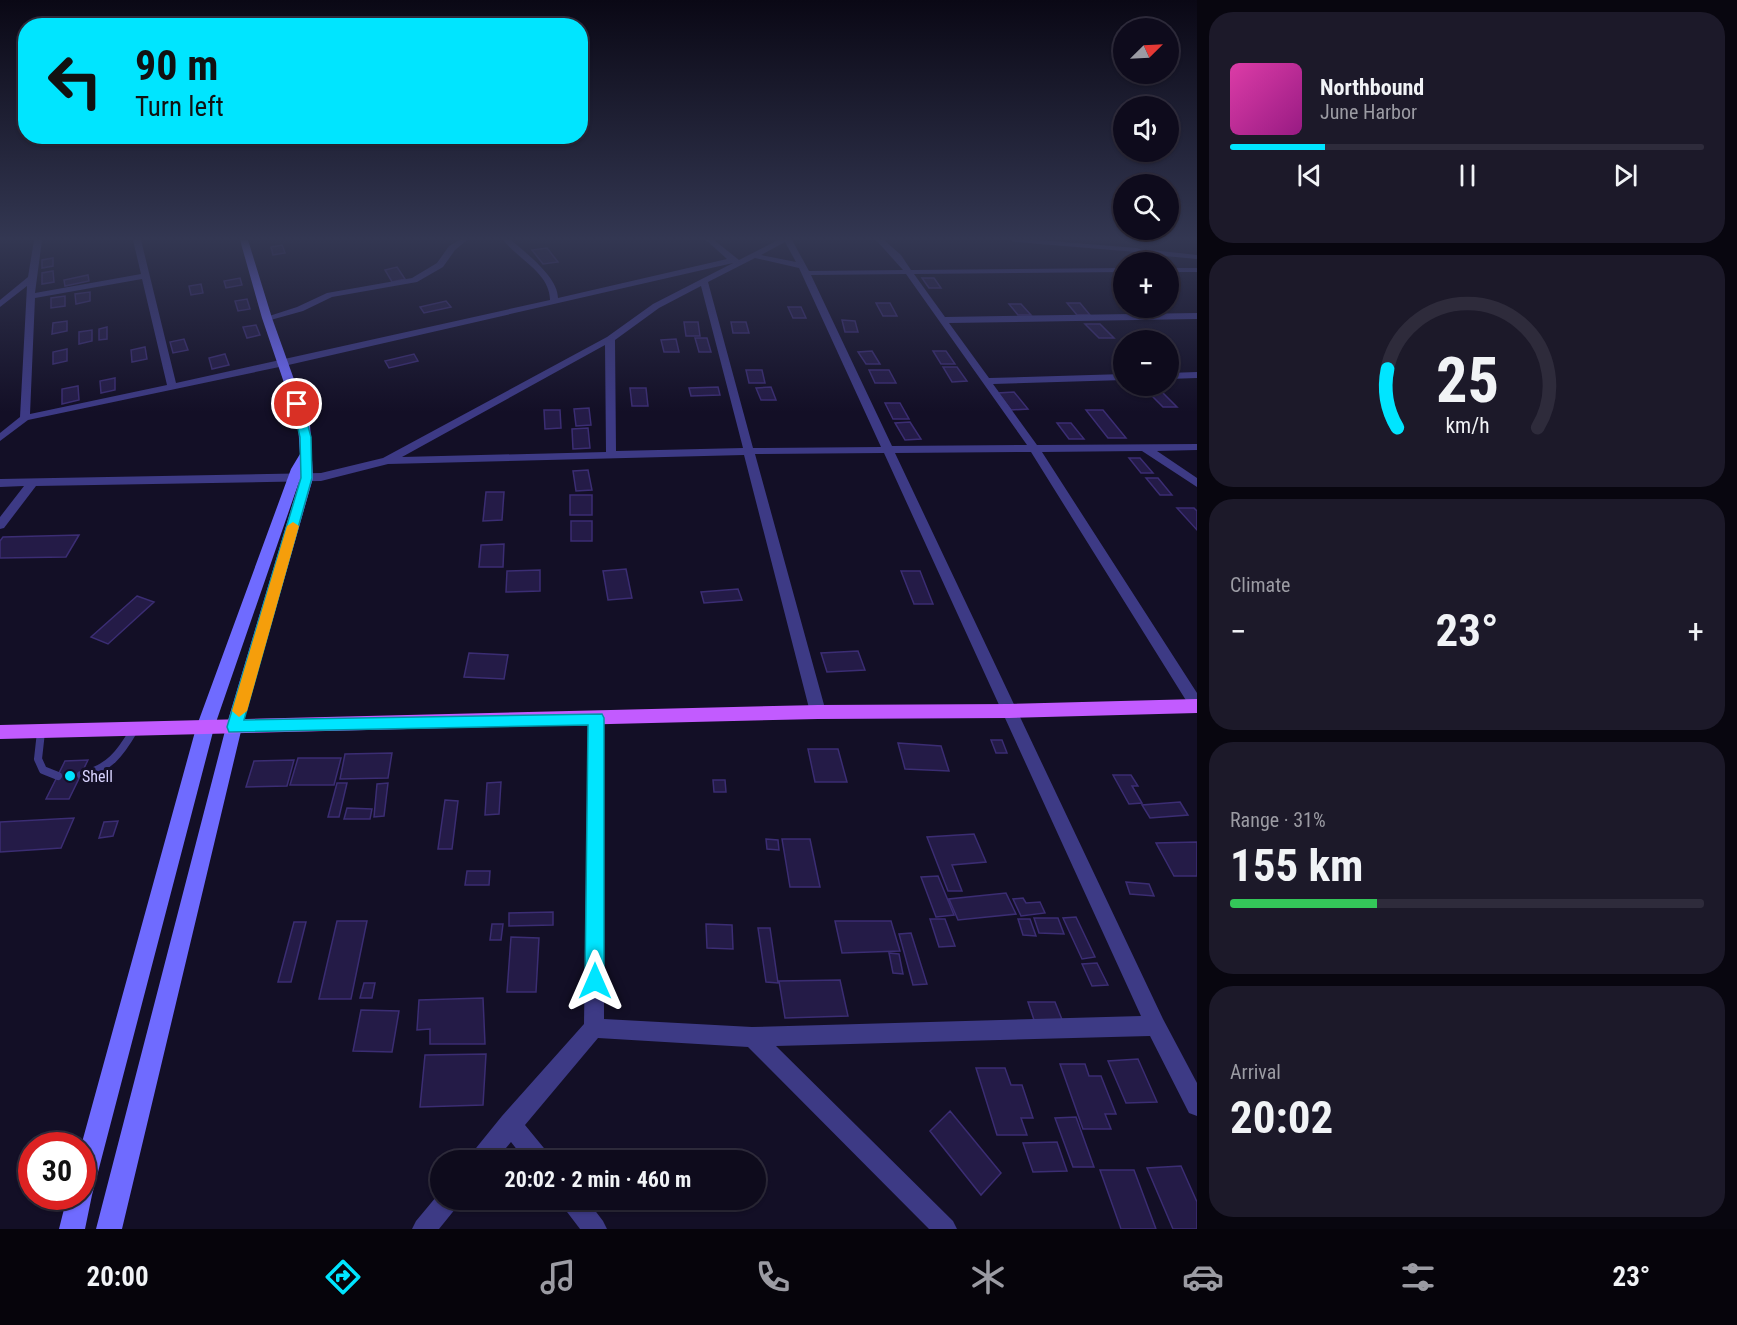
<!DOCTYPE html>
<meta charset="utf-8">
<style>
:root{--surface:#0e0b1c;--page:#1c1929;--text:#f1f3f6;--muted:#9b9ba3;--line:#2e2b3b;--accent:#00e5ff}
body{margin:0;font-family:"Roboto Condensed",sans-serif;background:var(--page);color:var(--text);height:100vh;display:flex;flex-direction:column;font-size:22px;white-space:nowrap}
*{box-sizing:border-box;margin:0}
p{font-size:20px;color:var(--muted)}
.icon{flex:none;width:33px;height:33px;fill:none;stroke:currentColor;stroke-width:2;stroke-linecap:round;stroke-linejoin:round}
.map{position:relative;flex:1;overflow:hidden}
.panel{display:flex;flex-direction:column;gap:12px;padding:12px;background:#08060f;width:540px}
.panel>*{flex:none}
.hud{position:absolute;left:18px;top:18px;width:570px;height:126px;border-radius:24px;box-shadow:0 2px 4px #0004,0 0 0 2px var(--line);background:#00e5ff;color:#111;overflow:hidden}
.needle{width:39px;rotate:66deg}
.buttons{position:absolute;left:1113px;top:18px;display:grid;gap:12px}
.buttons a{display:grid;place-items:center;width:66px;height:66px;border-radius:50%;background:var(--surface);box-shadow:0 2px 4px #0004,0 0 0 2px var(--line);font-size:30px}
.speed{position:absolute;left:18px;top:1132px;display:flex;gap:12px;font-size:30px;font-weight:700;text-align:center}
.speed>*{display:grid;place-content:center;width:78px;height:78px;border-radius:50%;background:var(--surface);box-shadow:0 2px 4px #0004,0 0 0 2px var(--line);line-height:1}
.speed .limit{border:9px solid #d22;background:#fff;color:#111}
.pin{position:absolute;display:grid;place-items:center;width:51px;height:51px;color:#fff;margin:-26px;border:3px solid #fff;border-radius:50%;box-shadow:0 2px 6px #0007}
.me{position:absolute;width:66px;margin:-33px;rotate:0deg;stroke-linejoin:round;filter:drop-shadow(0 0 4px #0008)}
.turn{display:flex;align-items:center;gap:21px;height:126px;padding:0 18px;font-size:27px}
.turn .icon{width:78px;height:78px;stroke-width:2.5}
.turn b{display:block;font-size:42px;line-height:51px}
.big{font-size:45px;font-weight:700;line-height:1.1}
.panel .widget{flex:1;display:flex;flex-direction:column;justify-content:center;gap:9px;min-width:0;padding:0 21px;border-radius:24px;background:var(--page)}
.panel .dial{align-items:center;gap:0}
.dial svg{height:156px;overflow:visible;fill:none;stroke:var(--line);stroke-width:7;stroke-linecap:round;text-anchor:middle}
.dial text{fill:var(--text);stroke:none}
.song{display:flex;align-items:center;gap:18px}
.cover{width:72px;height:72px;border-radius:9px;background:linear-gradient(135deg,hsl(320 70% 55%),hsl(310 70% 35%))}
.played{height:6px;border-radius:3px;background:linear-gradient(90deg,var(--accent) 20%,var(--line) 20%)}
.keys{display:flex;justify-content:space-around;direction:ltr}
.heat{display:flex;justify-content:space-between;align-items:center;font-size:33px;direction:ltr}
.charge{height:9px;border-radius:4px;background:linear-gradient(90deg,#34c759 31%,var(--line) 0)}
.trip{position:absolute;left:430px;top:1150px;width:336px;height:60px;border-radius:30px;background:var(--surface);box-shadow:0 2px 4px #0004,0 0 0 2px var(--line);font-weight:700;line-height:60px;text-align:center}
.dock{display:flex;height:96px;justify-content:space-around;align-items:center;background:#06040b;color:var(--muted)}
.dock .icon{width:42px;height:42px}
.dock .current{color:var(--accent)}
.dock b{font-size:27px;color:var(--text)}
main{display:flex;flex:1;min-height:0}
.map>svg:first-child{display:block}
.building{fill:#241b47;stroke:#3b2d73;stroke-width:1.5}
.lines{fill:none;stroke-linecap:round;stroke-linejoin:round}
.lane{stroke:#3d3a85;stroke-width:8}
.street{fill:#3d3a85;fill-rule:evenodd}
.secondary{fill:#6f6bff;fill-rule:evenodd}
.primary{fill:#c25bff;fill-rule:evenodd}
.route{fill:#00e5ff;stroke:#0095a6;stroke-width:1.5}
.slow{fill:#f59e0b}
.poi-dot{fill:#00e5ff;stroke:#130f26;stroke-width:2}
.labels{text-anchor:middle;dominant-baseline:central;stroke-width:6;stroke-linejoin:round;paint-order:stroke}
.poi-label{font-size:16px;fill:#d9d4ff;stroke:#130f26;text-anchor:start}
</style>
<main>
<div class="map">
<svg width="1197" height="1229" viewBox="0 0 1197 1229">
<rect width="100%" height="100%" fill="#130f26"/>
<!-- building -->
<path class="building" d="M282,245L285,253L273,255L271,247Z
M547,248L558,262L543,264L532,250Z
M53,258V266L42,268V260Z
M397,267L405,279L392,282L385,270Z
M53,271L54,282L42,284V273Z
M88,275L89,281L65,286L64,280Z
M240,278L242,285L226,288L224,281Z
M922,278H934L941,288H929Z
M201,284L203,293L191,295L189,286Z
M90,292V301L76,304L75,294Z
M65,296V306L51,308V298Z
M247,299L250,309L238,311L235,301Z
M446,301L451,307L424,313L420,307Z
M876,303H890L897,316H883Z
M1067,303H1080L1090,315H1077Z
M1009,304H1021L1031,315H1018Z
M788,307H801L806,318H793Z
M842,320L855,321L858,332H845Z
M67,321V331L52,334L53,323Z
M684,322H698L700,336H686Z
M731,322H746L749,333H733Z
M1085,324H1100L1114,338H1099Z
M256,325L260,335L247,338L243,327Z
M107,327V339L99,340V329Z
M92,330V341L79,344V332Z
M695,338H707L711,352H699Z
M184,339L188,350L173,353L170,342Z
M676,339L679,352H664L661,340Z
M145,347L147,359L132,362L131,350Z
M67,349V361L53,364V352Z
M872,351L880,364H866L858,352Z
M933,351H946L955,364H941Z
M225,354L229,365L212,369L209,358Z
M414,354L418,361L389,368L385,361Z
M943,367H957L967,381L952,382Z
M746,370H762L765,383H749Z
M869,370H889L896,383H875Z
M115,378V390L101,393L100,381Z
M78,386L79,400L62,404V389Z
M718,387L720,395L691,396L689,388Z
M771,387L776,400H761L756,388Z
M630,388H646L648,406H632Z
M1014,392L1028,409L1011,410L998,393Z
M1148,392H1162L1177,407H1163Z
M885,403H900L909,419H893Z
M589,408L591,425L576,426L574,409Z
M544,410H560L561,428L545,429Z
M1086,410H1103L1126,438H1108Z
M910,422L921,439L905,440L895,423Z
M1057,423H1071L1084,439H1069Z
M588,428L590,448L573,449L572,429Z
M1129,458H1140L1153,473H1141Z
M588,470L592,490L576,491L573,471Z
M1146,478H1158L1172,495H1160Z
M486,492H504L502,520L483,521Z
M570,495H592V515H570Z
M1177,508H1194L1197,511V530Z
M571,521H592V541H571Z
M79,535L66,557L0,558V541L3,537Z
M504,544L503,567H479L481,545Z
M626,569L632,598L608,600L603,571Z
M540,570V591L506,592L507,571Z
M901,571H920L933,604H914Z
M738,589L742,600L704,603L701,592Z
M137,596L154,602L108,644L91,637Z
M858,651L865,670L827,672L821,653Z
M469,653L508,655L504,679L464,677Z
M991,740H1002L1007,753H996Z
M898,743L941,746L949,771L905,769Z
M808,749H838L847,782H815Z
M392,753L388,778L340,779L345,754Z
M298,758H341L334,785H290Z
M88,760L69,799H46L65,761Z
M294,760L287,786L246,787L254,761Z
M1113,775H1131L1138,786H1132L1142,803L1129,804Z
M713,780H725L726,792H714Z
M501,782L499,814L485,815L487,783Z
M337,783H347L339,817H328Z
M388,783L384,816L374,817L377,784Z
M445,800L458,801L452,849H438Z
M1180,802L1188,815L1150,818L1142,805Z
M347,808L372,809L370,819H344Z
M74,818L61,848L0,852V822Z
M118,821L113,836L99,838L104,822Z
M974,834L986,862L952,865L962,891H948L927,837Z
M766,839L778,840L779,850L767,849Z
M782,839H810L820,887H790Z
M1197,842V876H1174L1156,843Z
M467,871H490L489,885H465Z
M938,876L954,915L936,917L921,877Z
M1126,882L1149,884L1154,896L1130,894Z
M1006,893L1016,914L958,920L949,899Z
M1023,898L1026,903L1040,902L1045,913L1021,916L1013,899Z
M553,912V925L509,926V913Z
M1076,917L1095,957L1082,959L1063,918Z
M1034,918H1058L1064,934L1039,933Z
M930,919H945L955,946L939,947Z
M1018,919H1030L1036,936L1023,935Z
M337,921H367L351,999H319Z
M835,921H891L900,951L842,953Z
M294,922H306L291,982H278Z
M492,924H503L501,940H490Z
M706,924L732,925L733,949L707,948Z
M758,928H770L778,983L766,982Z
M911,933L927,984L913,985L899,934Z
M511,937L539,938L536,992H507Z
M889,953L899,954L903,974L893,973Z
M1097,963L1108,985L1092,986L1082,964Z
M840,980L848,1016L785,1018L779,981Z
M364,983H375L372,998H360Z
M483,998L485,1044H430V1029L417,1030L419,1000Z
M1028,1002H1055L1063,1022L1035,1023Z
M361,1010L399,1011L392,1052L353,1051Z
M486,1054L483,1105L420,1107L425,1055Z
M1138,1059L1157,1102L1126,1103L1108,1061Z
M1060,1064H1085L1089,1076H1101L1116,1114H1105L1111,1129H1083Z
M976,1068H1005L1011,1085H1022L1033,1118H1021L1027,1135H997Z
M950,1111L1001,1173L981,1195L930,1131Z
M1076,1117L1094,1167H1073L1055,1118Z
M1057,1142L1067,1171L1033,1172L1023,1143Z
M1181,1166L1197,1202V1229H1173L1147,1168Z
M1100,1170H1134L1156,1229H1121Z"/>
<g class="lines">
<!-- lane -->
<path class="lane" d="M41,732L38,759L43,770L58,776
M81,775C109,769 120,754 134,730"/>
<!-- street -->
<path class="street" d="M34,240H42L35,293L141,274L133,240H141L176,383L550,300C550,273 518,259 503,240H511C526,253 558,277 558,298L727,259L706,240H714L739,260L778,240H792L809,271L903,270L876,240H884L901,255L911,270L1124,268V272L914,274L945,317L1197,313V319L949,323L989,378L1124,374V380L993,384L1037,445L1197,444V450L1157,451L1197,478V487L1142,451L1042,452L1197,693V712L1192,710L1031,452L895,453L1163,1019L1197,1083V1116L1189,1113L1150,1036L776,1046L953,1221L957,1229H929L748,1047L598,1038L525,1125L548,1153L551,1161H526L511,1142L495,1161H469L472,1153L502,1116L584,1024L588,718L591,713L596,712L601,713L604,718V1019L752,1027L1141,1016L884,453L755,454L826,712L823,716L818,718L813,716L810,712L744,455L388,464L321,481L36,486L4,528L0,529V517L24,486L0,487V479L321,473L383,458L607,337L653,304L733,263L284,366L28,420L0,441V433L20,417L27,286L0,307V300L28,277ZM785,242L796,262L761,255ZM755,258L799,268L881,447L753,448L708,282ZM906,274L1027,445L892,446L811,275ZM142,279L167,385L30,414L35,298ZM701,286L743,448L616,451L615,340L659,308ZM605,345L606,452L402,457Z
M459,240H467L455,250L443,267L417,282L332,297L303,311L267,321L263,318L297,307L327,293L412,278L437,263L449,246Z
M1011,240H1038L1137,248L1147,252L1151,250L1197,255V259L1154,255L1168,262H1159L1136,252L1015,242Z
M1168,268H1197V272H1168Z
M1197,372V378L1168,379V373Z
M441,1191V1200H459L456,1208L439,1229H412L416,1221Z
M561,1200H587L603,1221L607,1229H580L564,1208Z"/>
<!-- secondary -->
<path class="secondary" d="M240,240H248L272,318L310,424L313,478L242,727L122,1229H96L226,727L301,476L214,728L92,1195L85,1229H59L67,1197H82L81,1146L196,728L291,469L300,454L298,424L262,318Z"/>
<!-- primary -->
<path class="primary" d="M1197,699V713L1009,718L818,719L0,739V725L818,705L1009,704Z"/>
</g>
<!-- sky -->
<linearGradient id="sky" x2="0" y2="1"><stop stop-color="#0a0815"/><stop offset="0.58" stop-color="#333752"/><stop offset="1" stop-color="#333752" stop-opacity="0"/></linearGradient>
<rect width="1197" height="412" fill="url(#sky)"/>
<!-- route -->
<path class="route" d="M297,401L302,404L311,437L312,478L244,720L602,714L604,718V981L602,988L595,990L588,988L585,981L588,725L229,732L227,727L301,478L300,437L292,404Z"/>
<!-- slow -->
<path class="slow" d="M293,522L299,526L247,711L239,717L232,711L287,526Z"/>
<!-- markers -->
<circle class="poi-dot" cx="70" cy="776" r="6"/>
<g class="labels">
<!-- poi labels -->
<g class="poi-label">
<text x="82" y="776">Shell</text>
</g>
</g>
</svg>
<div class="buttons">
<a><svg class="needle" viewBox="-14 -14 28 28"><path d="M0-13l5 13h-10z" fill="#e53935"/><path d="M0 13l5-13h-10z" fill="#9b9ba3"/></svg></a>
<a><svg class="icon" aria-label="sound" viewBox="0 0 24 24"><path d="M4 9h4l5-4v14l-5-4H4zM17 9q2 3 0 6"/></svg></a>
<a><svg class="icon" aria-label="search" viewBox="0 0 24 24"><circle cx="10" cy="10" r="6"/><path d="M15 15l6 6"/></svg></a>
<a>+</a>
<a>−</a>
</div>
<div class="speed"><div class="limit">30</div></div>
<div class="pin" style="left:297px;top:404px;background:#d93025"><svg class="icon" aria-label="arrive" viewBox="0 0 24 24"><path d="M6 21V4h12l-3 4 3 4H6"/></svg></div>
<svg class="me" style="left:595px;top:981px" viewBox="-20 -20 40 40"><path d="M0-17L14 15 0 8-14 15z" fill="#00e5ff" stroke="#fff" stroke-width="4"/></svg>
<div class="trip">20:02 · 2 min · 460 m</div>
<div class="hud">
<div class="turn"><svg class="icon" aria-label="left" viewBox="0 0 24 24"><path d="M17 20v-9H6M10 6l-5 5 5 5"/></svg><div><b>90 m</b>Turn left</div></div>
</div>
</div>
<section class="panel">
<div class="widget">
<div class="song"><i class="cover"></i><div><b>Northbound</b><p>June Harbor</p></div></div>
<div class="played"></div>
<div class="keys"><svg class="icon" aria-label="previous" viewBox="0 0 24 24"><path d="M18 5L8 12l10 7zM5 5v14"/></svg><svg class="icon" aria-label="pause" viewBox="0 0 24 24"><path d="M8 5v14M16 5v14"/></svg><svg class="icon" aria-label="next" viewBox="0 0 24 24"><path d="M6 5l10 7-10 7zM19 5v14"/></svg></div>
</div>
<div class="widget dial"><svg viewBox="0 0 100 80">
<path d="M14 69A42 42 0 1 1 86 69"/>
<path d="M14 69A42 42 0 0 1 9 39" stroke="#00e5ff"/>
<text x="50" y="56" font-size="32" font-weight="700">25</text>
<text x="50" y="72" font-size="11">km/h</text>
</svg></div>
<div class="widget"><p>Climate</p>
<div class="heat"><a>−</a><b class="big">23°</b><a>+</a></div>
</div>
<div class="widget"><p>Range · 31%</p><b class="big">155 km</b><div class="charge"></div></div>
<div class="widget"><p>Arrival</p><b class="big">20:02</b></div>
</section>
</main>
<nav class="dock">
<b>20:00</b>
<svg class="icon current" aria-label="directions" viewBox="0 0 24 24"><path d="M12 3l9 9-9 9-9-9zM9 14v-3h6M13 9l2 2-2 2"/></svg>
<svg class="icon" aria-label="music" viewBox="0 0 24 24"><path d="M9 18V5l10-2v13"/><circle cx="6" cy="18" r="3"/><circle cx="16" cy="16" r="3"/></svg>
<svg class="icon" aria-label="phone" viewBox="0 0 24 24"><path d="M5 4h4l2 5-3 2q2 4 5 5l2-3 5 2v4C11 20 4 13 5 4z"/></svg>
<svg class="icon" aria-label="climate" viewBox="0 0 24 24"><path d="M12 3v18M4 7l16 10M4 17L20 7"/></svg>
<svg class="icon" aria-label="car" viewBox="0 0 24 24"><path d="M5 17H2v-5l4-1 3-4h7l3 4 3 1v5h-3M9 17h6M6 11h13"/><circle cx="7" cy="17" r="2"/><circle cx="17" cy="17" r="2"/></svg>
<svg class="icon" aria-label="filters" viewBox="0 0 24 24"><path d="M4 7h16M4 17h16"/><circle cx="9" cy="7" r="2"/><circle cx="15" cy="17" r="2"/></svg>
<b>23°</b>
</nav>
